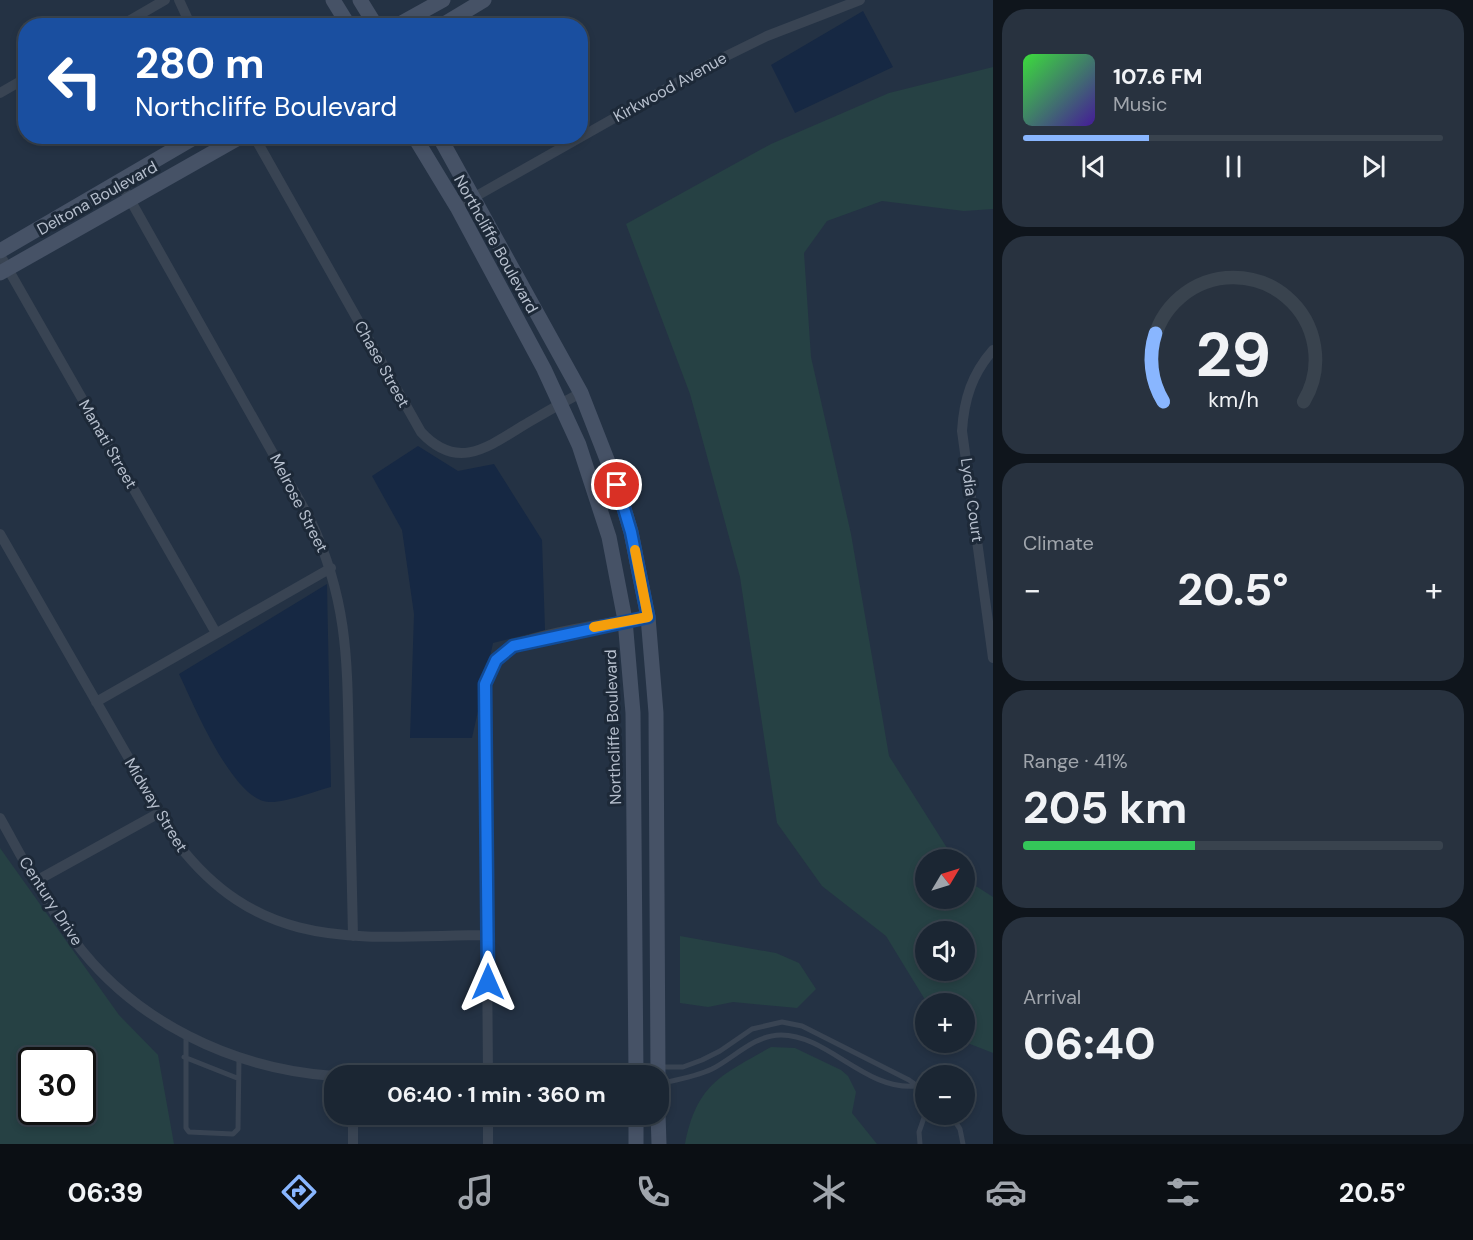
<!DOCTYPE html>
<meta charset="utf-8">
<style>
:root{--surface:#1b2633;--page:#28323f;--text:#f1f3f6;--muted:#a0a5ac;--line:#39434e;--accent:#89b6ff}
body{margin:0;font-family:"DM Sans",sans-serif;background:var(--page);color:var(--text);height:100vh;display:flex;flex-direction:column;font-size:22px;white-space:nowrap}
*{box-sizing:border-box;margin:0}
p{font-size:20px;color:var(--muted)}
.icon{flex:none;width:33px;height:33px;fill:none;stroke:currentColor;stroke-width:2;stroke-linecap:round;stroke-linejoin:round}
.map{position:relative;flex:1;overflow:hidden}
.details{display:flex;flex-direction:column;gap:9px;padding:9px;background:#0f151c;width:480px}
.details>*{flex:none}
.hud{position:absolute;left:18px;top:18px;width:570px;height:126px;border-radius:24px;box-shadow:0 3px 9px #0003,0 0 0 2px var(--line);background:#1a4fa0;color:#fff;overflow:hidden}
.needle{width:39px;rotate:52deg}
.tools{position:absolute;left:915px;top:849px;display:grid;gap:12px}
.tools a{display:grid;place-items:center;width:60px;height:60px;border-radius:50%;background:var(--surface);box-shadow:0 3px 9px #0003,0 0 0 2px var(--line);font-size:30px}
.speed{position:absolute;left:18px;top:1047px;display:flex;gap:12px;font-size:30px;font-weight:700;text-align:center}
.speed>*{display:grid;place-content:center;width:78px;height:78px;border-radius:50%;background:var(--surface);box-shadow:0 3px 9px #0003,0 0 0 2px var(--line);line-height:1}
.speed .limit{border:3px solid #111;border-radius:9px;background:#fff;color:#111}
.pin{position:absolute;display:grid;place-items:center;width:51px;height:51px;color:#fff;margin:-26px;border:3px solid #fff;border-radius:50%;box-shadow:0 2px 6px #0007}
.me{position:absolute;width:66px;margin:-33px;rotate:0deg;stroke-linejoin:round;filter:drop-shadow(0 0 4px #0008)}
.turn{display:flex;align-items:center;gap:21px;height:126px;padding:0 18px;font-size:27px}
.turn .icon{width:78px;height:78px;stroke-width:2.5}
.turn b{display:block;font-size:42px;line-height:51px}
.big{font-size:45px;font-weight:700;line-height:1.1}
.details .tile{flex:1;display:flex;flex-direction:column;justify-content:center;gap:9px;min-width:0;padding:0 21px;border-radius:24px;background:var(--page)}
.details .dial{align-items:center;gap:0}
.dial svg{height:156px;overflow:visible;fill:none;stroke:var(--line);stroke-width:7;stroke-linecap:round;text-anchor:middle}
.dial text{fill:var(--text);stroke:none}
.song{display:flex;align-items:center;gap:18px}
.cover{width:72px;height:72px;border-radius:9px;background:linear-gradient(135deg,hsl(120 70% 55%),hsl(260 70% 35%))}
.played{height:6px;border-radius:3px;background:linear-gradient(90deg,var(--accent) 30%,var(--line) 30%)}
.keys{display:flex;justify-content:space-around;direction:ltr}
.heat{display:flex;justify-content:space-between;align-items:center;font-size:33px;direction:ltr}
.charge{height:9px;border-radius:4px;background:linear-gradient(90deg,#34c759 41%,var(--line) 0)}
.trip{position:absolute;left:324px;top:1065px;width:345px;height:60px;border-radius:24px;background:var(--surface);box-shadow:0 3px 9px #0003,0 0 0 2px var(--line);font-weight:700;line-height:60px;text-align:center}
.dock{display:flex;height:96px;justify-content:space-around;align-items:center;background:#0b0f14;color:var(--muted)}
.dock .icon{width:42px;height:42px}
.dock .selected{color:var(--accent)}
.dock b{font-size:27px;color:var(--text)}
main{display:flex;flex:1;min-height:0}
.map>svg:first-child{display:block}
.green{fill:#264144;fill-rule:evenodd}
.water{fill:#162843}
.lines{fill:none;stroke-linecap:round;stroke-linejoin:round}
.lane{stroke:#394453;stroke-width:5}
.street{stroke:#394453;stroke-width:10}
.secondary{stroke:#465266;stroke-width:15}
.route-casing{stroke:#114b97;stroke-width:15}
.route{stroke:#1a73e8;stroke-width:10}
.slow{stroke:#f59e0b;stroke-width:10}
.labels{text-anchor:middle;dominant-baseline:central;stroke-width:6;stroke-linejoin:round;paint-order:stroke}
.street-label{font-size:16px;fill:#b6bfcd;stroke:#1d2938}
</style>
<main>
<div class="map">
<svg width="993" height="1144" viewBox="0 0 993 1144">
<rect width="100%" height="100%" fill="#243244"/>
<!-- green -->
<path class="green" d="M993,67V209L964,211L882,201L827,221L804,253L811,357L851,534L889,756L954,859L926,860V898H964L965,875L968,881L993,897V1053L965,1042L964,1004L927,1003L886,936L822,886L777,823L740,577L690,394L626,224L771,144L889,93ZM926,932H964V970H926Z
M0,848L119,1015L158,1055L174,1144H0ZM32,1060H82V1112H32Z
M680,936L776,953L799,963L816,989L797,1008L733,1002L708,1007L680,1003Z
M771,1047L795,1048L841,1070L848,1076L856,1092L852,1113L877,1144H685C697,1083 722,1075 771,1047Z"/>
<!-- water -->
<path class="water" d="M863,11L893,67L795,113L771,65Z
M418,446L458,471L494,464L542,540L545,630L493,643L472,738H410L414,614L402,530L372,476Z
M327,584L331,787C315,791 285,803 269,802C233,801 193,703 179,674Z"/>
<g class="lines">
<!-- lane -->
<path class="lane" d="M186,1035V1128L189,1132L233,1134L238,1129L239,1058
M184,1057L237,1078
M660,1067H683L702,1060L720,1051L752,1029L782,1022L802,1026L909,1080L926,1092
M658,1084C676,1080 695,1077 712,1069C734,1058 754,1035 781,1035C828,1035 865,1091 916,1086
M950,1114L960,1129L963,1144
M920,1144L919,1132L926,1112"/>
<!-- street -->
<path class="street" d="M179,0L191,26
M120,26L165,0
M0,93L26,78
M254,136L421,432C457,471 487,448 524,425C543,414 561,403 581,393
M119,180L311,521C350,606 347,667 349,757C350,817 352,876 353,936
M457,207L708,65L767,36L860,0
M0,255L216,633
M993,350C972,374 964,399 962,431L993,658
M0,534L178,844C264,955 362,936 487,935
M96,702L331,568
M0,818C23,859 45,902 73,939C134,1022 233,1069 334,1076
M36,881L159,813
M488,1076L485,696C486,679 490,663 504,651C524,635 619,621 648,617
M497,1076L658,1068
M488,1114V1144
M353,1144V1114"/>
<!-- secondary -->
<path class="secondary" d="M333,0L349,26
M360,0L376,26
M396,26L443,0
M441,26L484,0
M414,136L457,207L544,369L579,445L609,537L625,620L633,713L636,1076
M439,136L581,393L617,485L631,532L648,617L656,713L658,1076
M0,251L197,136
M0,273L242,136
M636,1114V1144
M658,1114L659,1144"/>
</g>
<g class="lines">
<!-- route casing -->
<g class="route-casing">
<path id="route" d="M488,982L485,684L496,660L513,646L648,617L631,532L617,485"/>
</g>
<!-- route -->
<use href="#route" class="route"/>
<!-- slow -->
<path class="slow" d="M594,627L648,617L635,550"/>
</g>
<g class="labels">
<!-- street labels -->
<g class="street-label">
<text transform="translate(670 87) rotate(-29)">Kirkwood Avenue</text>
<text transform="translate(97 198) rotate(-29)">Deltona Boulevard</text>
<text transform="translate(496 244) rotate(61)">Northcliffe Boulevard</text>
<text transform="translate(382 364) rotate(61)">Chase Street</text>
<text transform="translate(108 444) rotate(60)">Manati Street</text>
<text transform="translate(972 500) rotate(82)">Lydia Court</text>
<text transform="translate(299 503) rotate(63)">Melrose Street</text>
<text transform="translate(613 727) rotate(-92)">Northcliffe Boulevard</text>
<text transform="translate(156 805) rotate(59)">Midway Street</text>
<text transform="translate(51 901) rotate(57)">Century Drive</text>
</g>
</g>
</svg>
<div class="tools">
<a><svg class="needle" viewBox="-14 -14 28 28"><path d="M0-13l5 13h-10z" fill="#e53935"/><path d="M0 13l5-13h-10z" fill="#a0a5ac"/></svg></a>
<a><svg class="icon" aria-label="sound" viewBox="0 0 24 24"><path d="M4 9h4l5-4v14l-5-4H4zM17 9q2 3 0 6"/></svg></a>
<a>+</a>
<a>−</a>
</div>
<div class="speed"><div class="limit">30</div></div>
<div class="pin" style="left:617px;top:485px;background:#d93025"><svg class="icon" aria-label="arrive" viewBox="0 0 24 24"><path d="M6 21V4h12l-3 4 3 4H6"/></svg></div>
<svg class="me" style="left:488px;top:982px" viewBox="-20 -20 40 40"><path d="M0-17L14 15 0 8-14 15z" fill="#1a73e8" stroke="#fff" stroke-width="4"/></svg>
<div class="trip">06:40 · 1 min · 360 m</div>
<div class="hud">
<div class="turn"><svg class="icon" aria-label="left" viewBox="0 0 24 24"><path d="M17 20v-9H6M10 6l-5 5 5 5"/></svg><div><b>280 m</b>Northcliffe Boulevard</div></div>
</div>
</div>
<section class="details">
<div class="tile">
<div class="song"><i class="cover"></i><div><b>107.6 FM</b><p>Music</p></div></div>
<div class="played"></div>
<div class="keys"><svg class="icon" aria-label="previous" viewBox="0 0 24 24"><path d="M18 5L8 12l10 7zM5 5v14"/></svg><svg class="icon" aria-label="pause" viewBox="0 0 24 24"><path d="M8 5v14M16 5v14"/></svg><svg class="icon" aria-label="next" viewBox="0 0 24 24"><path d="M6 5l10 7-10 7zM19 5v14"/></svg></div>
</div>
<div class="tile dial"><svg viewBox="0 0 100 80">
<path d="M14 69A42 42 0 1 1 86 69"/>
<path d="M14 69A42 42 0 0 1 10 34" stroke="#89b6ff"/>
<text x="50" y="56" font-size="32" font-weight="700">29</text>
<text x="50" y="72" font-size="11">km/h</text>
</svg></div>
<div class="tile"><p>Climate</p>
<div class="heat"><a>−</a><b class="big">20.5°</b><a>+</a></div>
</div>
<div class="tile"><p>Range · 41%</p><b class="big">205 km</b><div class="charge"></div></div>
<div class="tile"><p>Arrival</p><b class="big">06:40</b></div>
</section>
</main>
<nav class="dock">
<b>06:39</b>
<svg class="icon selected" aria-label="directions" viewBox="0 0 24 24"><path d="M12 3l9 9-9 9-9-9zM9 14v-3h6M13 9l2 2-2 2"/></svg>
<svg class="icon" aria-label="music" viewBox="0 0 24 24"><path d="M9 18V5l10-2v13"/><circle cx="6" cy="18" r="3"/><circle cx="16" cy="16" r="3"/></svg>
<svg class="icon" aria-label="phone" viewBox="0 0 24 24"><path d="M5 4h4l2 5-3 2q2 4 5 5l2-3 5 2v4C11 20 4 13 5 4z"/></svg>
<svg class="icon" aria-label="climate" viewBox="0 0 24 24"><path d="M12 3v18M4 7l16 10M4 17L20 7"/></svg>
<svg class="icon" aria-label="car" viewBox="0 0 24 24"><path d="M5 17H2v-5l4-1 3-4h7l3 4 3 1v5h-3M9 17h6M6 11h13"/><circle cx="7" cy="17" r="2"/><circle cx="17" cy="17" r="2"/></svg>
<svg class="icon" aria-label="filters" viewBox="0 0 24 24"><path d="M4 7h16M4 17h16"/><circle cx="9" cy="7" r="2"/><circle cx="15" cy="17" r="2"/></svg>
<b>20.5°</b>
</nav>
